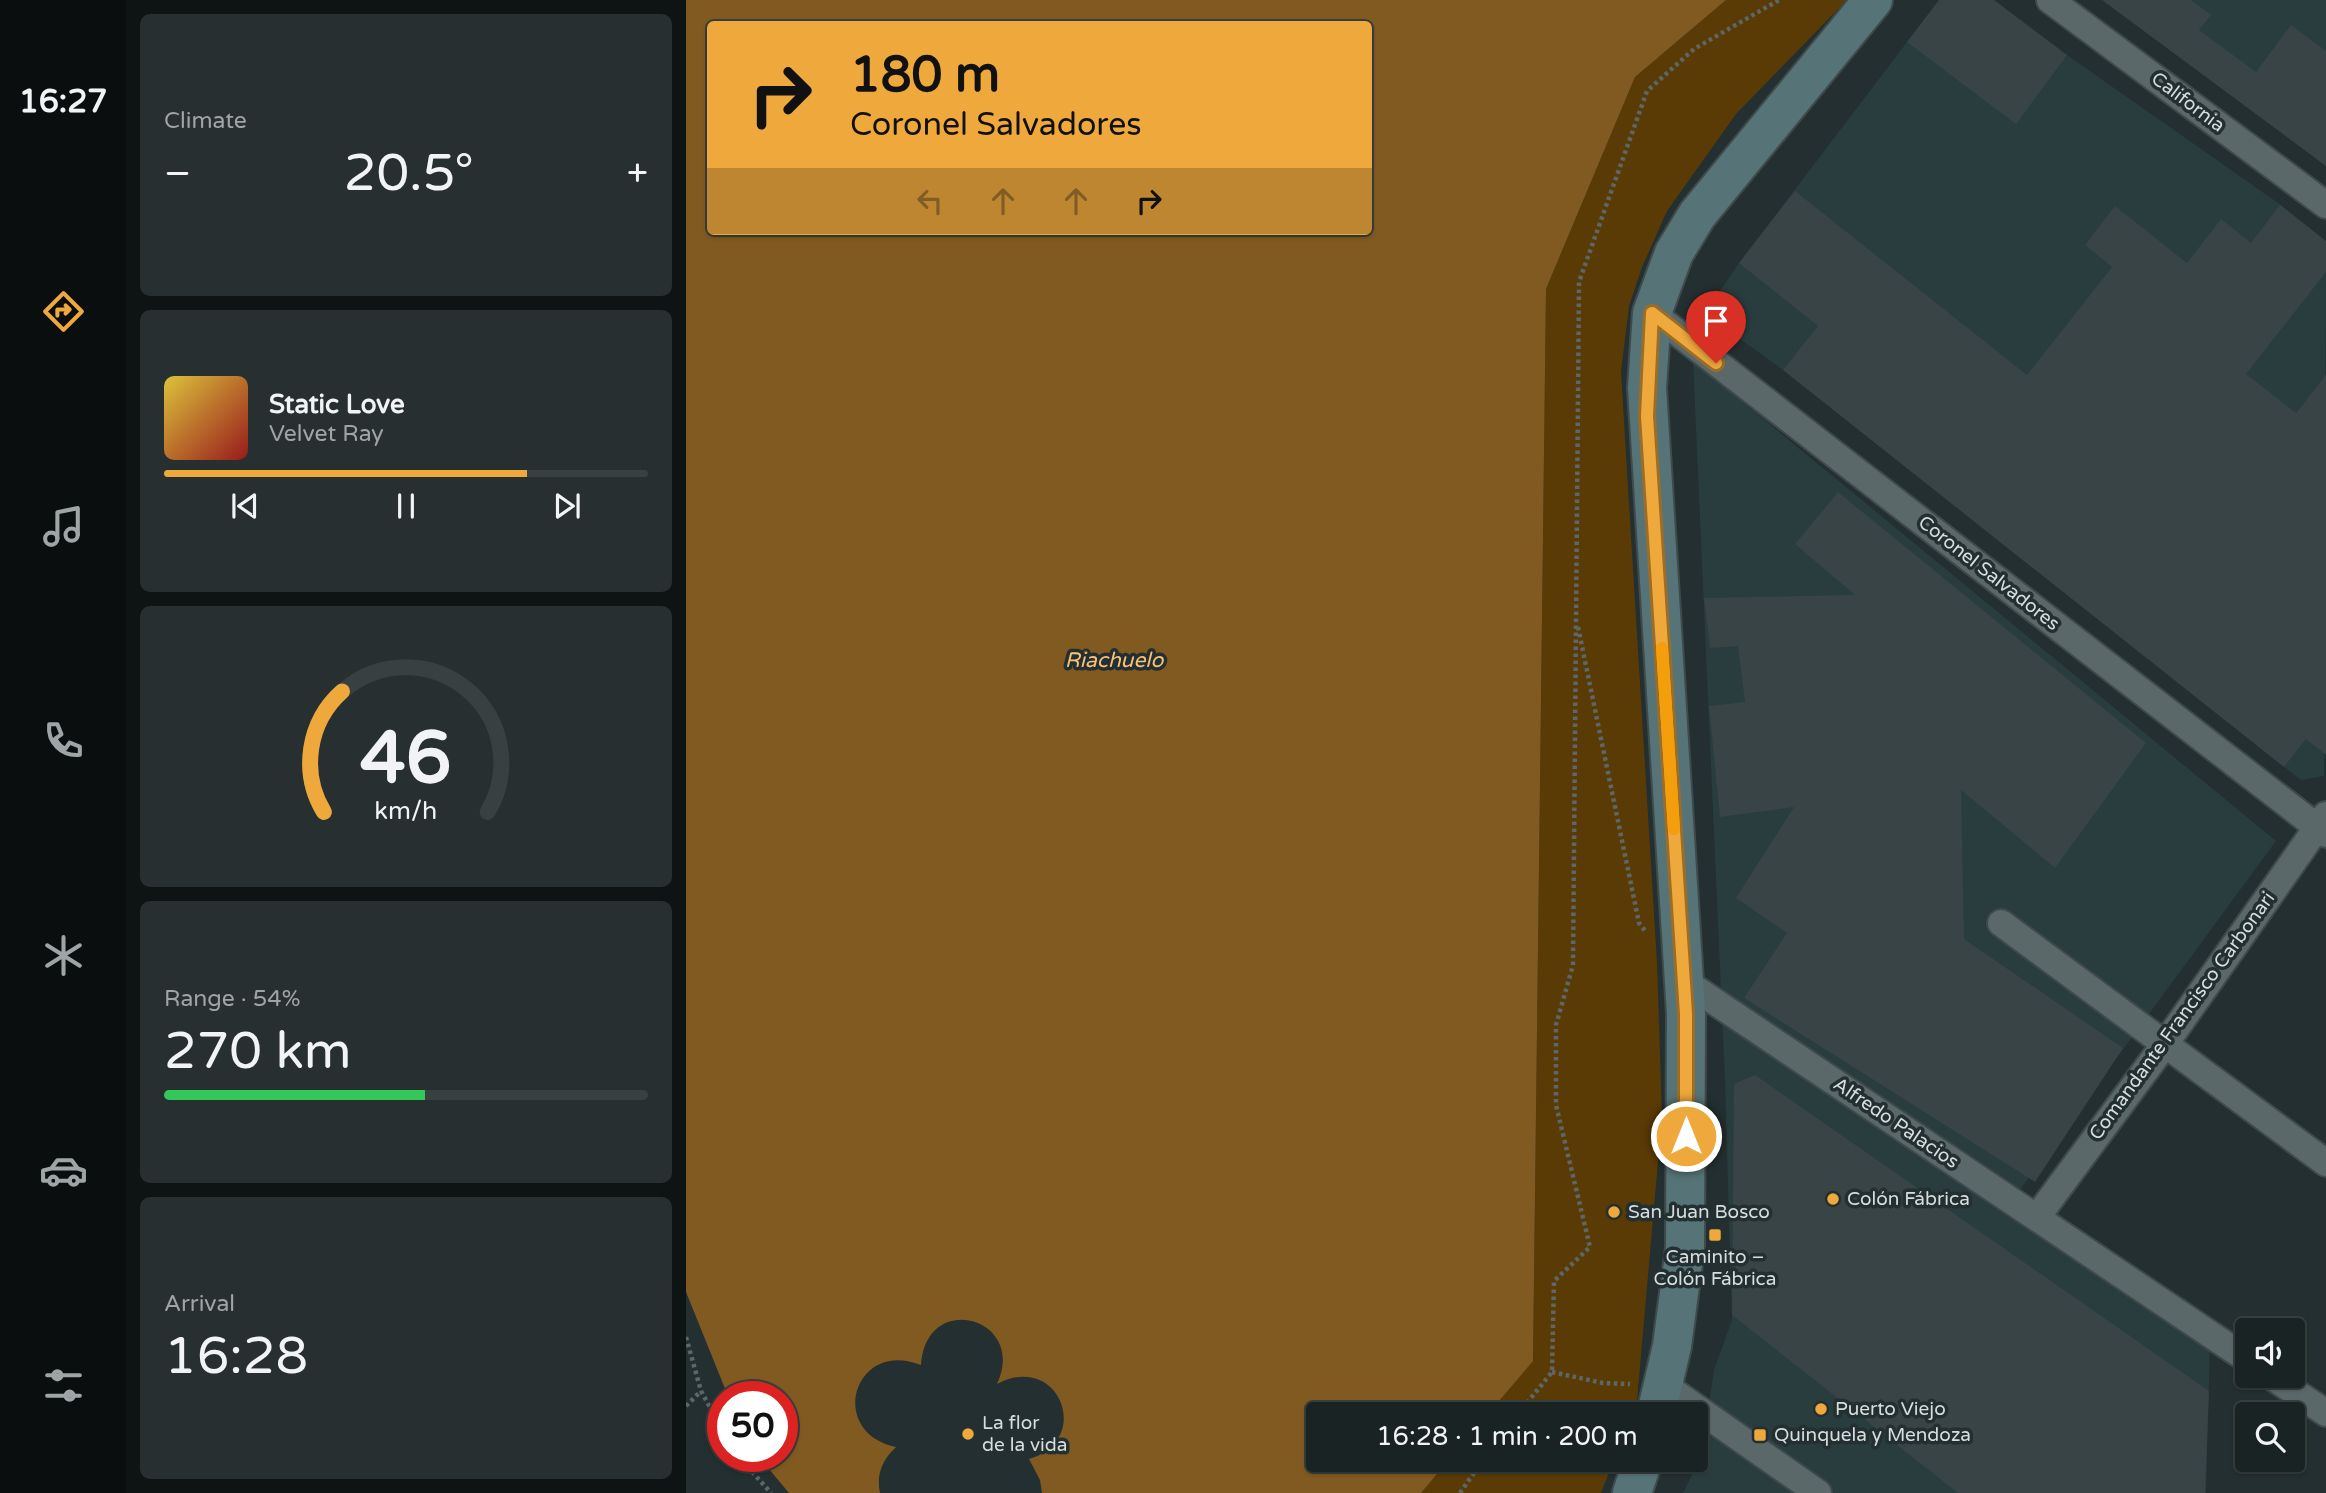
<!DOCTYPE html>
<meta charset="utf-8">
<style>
:root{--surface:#1a2324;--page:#272f31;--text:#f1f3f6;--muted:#9fa4a6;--line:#384041;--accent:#eea83c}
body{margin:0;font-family:"Varela Round",sans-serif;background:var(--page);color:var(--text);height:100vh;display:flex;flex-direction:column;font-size:26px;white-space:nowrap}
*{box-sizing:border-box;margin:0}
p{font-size:23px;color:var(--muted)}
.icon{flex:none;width:38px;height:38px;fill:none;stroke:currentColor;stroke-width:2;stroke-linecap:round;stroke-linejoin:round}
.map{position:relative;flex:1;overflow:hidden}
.details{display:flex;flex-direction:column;gap:14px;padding:14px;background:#0e1314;width:560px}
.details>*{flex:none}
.top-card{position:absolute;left:21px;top:21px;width:665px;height:214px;border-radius:7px;box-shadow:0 2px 5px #0004,0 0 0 2px var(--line);background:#eea83c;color:#111;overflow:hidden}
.fabs{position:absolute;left:1549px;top:1318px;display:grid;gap:14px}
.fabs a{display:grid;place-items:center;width:70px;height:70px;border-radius:7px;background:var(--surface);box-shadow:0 2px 5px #0004,0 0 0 2px var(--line);font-size:35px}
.speed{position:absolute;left:21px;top:1381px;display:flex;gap:14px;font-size:35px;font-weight:700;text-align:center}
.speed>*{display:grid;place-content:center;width:91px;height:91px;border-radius:50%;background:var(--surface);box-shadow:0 2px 5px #0004,0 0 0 2px var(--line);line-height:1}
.speed .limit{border:10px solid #d22;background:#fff;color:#111}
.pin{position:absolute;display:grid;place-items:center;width:60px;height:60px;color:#fff;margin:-72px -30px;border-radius:50% 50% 50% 0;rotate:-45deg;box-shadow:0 0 7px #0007}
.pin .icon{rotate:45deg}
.me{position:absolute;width:77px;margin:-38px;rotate:0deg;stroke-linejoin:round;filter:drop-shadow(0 0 5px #0008)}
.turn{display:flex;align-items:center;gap:24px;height:147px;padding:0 28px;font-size:32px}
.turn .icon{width:91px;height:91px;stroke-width:2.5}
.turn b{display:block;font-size:49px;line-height:60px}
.lanes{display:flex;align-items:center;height:66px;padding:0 28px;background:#0003;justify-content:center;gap:35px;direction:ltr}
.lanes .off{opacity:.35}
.big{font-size:52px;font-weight:600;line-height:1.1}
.details .widget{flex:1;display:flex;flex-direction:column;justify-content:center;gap:10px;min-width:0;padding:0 24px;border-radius:10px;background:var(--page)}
.details .dial{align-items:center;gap:0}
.dial svg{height:182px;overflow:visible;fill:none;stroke:var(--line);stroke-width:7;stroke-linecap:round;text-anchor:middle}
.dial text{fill:var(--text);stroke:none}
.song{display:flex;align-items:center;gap:21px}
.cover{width:84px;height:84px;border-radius:10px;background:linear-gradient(135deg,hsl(50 70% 55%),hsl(0 70% 35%))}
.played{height:7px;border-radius:4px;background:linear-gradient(90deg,var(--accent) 75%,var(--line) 75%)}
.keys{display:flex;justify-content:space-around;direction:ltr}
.heat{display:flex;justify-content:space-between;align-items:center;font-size:38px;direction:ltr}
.charge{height:10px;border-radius:5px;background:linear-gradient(90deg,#34c759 54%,var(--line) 0)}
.trip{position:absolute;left:620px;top:1402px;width:402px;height:70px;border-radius:7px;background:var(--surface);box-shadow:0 2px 5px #0004,0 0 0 2px var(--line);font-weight:600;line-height:70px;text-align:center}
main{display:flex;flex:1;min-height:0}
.menu{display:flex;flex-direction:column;width:126px;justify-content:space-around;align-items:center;background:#0a0e0e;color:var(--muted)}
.menu .icon{width:49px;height:49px}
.menu .on{color:var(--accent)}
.menu b{font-size:32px;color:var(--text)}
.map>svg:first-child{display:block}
.built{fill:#293d3f}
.green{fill:#5b3b05}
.water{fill:#815a21;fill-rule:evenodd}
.building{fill:#384446}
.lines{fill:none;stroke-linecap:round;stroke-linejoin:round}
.street-casing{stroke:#404a4b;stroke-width:30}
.secondary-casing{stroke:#404a4b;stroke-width:42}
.path{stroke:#5d6768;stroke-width:4.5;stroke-dasharray:3.5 3.5;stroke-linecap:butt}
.street{stroke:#5b686a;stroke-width:26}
.secondary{stroke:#567477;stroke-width:38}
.route-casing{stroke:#9b6d27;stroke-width:18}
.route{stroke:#eea83c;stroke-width:12}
.slow{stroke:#f59e0b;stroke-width:12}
.poi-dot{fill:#eea83c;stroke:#232f30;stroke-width:2.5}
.labels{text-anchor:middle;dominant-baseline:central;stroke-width:7;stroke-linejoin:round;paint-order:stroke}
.street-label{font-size:19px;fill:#d6ddde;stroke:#232f30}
.poi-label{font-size:19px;fill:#d6ddde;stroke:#232f30;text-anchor:start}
.water-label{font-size:21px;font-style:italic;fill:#f9c176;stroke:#232f30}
</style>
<main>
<nav class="menu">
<b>16:27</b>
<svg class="icon on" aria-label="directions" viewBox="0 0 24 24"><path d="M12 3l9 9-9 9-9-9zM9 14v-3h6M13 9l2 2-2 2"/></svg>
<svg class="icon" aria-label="music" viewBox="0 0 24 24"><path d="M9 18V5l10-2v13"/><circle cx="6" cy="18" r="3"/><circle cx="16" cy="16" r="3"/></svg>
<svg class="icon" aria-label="phone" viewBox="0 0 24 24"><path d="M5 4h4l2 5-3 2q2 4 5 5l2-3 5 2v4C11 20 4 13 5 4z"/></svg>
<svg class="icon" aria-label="climate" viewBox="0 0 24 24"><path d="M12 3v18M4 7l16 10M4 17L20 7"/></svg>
<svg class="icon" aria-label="car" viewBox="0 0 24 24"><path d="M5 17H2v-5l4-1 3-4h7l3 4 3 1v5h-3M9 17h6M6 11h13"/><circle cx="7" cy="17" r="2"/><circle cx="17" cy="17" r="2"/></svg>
<svg class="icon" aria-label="filters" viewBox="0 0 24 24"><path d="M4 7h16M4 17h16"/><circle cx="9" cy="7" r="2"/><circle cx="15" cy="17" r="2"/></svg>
</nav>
<section class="details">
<div class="widget"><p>Climate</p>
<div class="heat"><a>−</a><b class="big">20.5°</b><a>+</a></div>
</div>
<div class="widget">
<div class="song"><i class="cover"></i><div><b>Static Love</b><p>Velvet Ray</p></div></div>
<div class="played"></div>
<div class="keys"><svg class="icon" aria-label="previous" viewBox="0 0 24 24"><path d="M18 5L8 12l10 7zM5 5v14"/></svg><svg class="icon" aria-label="pause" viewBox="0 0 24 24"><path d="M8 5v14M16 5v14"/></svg><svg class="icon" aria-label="next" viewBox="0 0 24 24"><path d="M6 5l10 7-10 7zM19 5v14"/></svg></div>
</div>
<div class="widget dial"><svg viewBox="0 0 100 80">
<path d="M14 69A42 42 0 1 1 86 69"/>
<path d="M14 69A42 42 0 0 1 22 16" stroke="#eea83c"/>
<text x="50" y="56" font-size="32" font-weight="700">46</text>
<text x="50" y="72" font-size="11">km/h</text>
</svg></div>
<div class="widget"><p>Range · 54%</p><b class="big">270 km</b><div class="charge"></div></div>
<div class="widget"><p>Arrival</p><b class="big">16:28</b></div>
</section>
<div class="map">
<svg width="1640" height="1493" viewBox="0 0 1640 1493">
<rect width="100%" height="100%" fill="#232f30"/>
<!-- built -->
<path class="built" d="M1253,0H1308L1381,55L1595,205L1640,241L1638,776L1615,780L1097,370L1025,318V304L1053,263Z
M1416,0H1640V166L1550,99Z
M1007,361L1590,841L1330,1195L1524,1340L1520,1493H997L1015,1456L1028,1370L1046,1320L1039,1080Z"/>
<!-- green -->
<path class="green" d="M1040,0H1161L1050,114L981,211L956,267L943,306L935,372L971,963L976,1116L951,1401L946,1414H802L847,1360L860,289L949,77Z
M763,1460H928L915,1493H735Z"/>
<!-- water -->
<path class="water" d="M0,0H1040L949,77L860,289L847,1361L802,1414H632V1460H763L735,1493H356L354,1480L343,1459C408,1440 373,1351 311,1384C342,1318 240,1289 235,1365C168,1338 140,1432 210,1447C196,1460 190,1475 194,1493H103L72,1456H96V1396H42L0,1292ZM24,24H682V231H24Z"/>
<!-- building -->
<path class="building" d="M1253,0H1308L1381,55L1330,124L1221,42Z
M1416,0H1505L1525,15L1513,30L1570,72L1605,25L1640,51V166Z
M1109,191L1341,375L1426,267L1399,245L1429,206L1501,263L1535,219L1565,243L1594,205L1640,241V272L1560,374L1610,413L1640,375V755L1620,739L1598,767L1097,370L1132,326L1053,263Z
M1152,492L1460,743L1369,868L1275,790L1278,939L1437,1048L1349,1182L1058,998L1101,933L1050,898L1108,807L1034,817L1023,706L1059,702L1052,646L1024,648L1018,598L1169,595L1109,544Z
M1069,1075L1523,1391L1519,1493H1272L1046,1315L1048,1084Z"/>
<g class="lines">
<!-- street casing -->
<g class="street-casing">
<path id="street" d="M1364,0L1640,205
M966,313L1640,834
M1315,923L1640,1163
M998,981L1561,1359
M1351,1217L1479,1044L1640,815
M1585,1376L1640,1413
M978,1385L1132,1493"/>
</g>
<!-- secondary casing -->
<g class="secondary-casing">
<path id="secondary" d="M970,1414L986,1346L999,1248L1000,1014L961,388L966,313L988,253L1011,215L1187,0
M946,1493L957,1460"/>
</g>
<!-- path -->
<path class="path" d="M892,627L953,923L960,932
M0,1337L15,1391L37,1431
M866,1372L917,1383L944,1384
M0,1406L15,1391
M832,1414L866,1372L868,1281L904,1247L870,1105V1025L887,965L893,282L961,91L1008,49L1093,0
M52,1456L85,1493
M774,1493L797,1460"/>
<!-- street -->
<use href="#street" class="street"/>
<!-- secondary -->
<use href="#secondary" class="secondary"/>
</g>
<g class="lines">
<!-- route casing -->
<g class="route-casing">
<path id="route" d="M1000,1136V1014L961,416L966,313L1030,363"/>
</g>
<!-- route -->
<use href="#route" class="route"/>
<!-- slow -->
<path class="slow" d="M976,648L988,829"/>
</g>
<!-- markers -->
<g class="poi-dot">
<circle cx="1147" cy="1199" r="7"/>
<circle cx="928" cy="1212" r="7"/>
<rect x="1022" y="1228" width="14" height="14" rx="3.5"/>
<circle cx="1135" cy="1409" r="7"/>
<circle cx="282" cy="1434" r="7"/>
<rect x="1067" y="1428" width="14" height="14" rx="3.5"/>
</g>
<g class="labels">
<!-- street labels -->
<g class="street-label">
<text transform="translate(1502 102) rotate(37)">California</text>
<text transform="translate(1303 573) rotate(38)">Coronel Salvadores</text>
<text transform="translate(1496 1016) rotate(-54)">Comandante Francisco Carbonari</text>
<text transform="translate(1210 1123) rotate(34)">Alfredo Palacios</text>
</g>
<!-- poi labels -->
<g class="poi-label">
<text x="1161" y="1199">Colón Fábrica</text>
<text x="942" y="1212">San Juan Bosco</text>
<text x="1029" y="1257" text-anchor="middle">Caminito –<tspan x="1029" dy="22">Colón Fábrica</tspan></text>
<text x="1149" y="1409">Puerto Viejo</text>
<text x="296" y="1423">La flor<tspan x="296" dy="22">de la vida</tspan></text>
<text x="1088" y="1435">Quinquela y Mendoza</text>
</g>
<!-- water labels -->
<g class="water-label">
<text x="428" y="660">Riachuelo</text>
</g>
</g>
</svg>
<div class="fabs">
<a><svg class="icon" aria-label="sound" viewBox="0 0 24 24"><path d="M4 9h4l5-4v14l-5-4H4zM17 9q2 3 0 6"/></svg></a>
<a><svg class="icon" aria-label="search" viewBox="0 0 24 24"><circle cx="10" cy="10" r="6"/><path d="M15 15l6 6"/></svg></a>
</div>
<div class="speed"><div class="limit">50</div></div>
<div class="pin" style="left:1030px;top:363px;background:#d93025"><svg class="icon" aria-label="arrive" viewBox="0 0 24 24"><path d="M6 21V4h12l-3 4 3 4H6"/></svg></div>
<svg class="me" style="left:1000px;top:1136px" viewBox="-20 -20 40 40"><circle r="17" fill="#eea83c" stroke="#fff" stroke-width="3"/><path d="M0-11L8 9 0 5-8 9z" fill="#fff"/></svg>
<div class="trip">16:28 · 1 min · 200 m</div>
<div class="top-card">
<div class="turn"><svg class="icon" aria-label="right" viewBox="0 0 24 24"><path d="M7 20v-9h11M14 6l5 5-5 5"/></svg><div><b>180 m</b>Coronel Salvadores</div></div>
<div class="lanes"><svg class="icon off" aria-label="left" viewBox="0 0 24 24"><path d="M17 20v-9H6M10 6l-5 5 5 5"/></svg><svg class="icon off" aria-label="ahead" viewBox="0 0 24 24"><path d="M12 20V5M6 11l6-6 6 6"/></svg><svg class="icon off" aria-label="ahead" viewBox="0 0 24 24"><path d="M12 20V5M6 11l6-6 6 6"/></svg><svg class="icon" aria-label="right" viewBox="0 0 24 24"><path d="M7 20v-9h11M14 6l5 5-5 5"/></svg></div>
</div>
</div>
</main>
